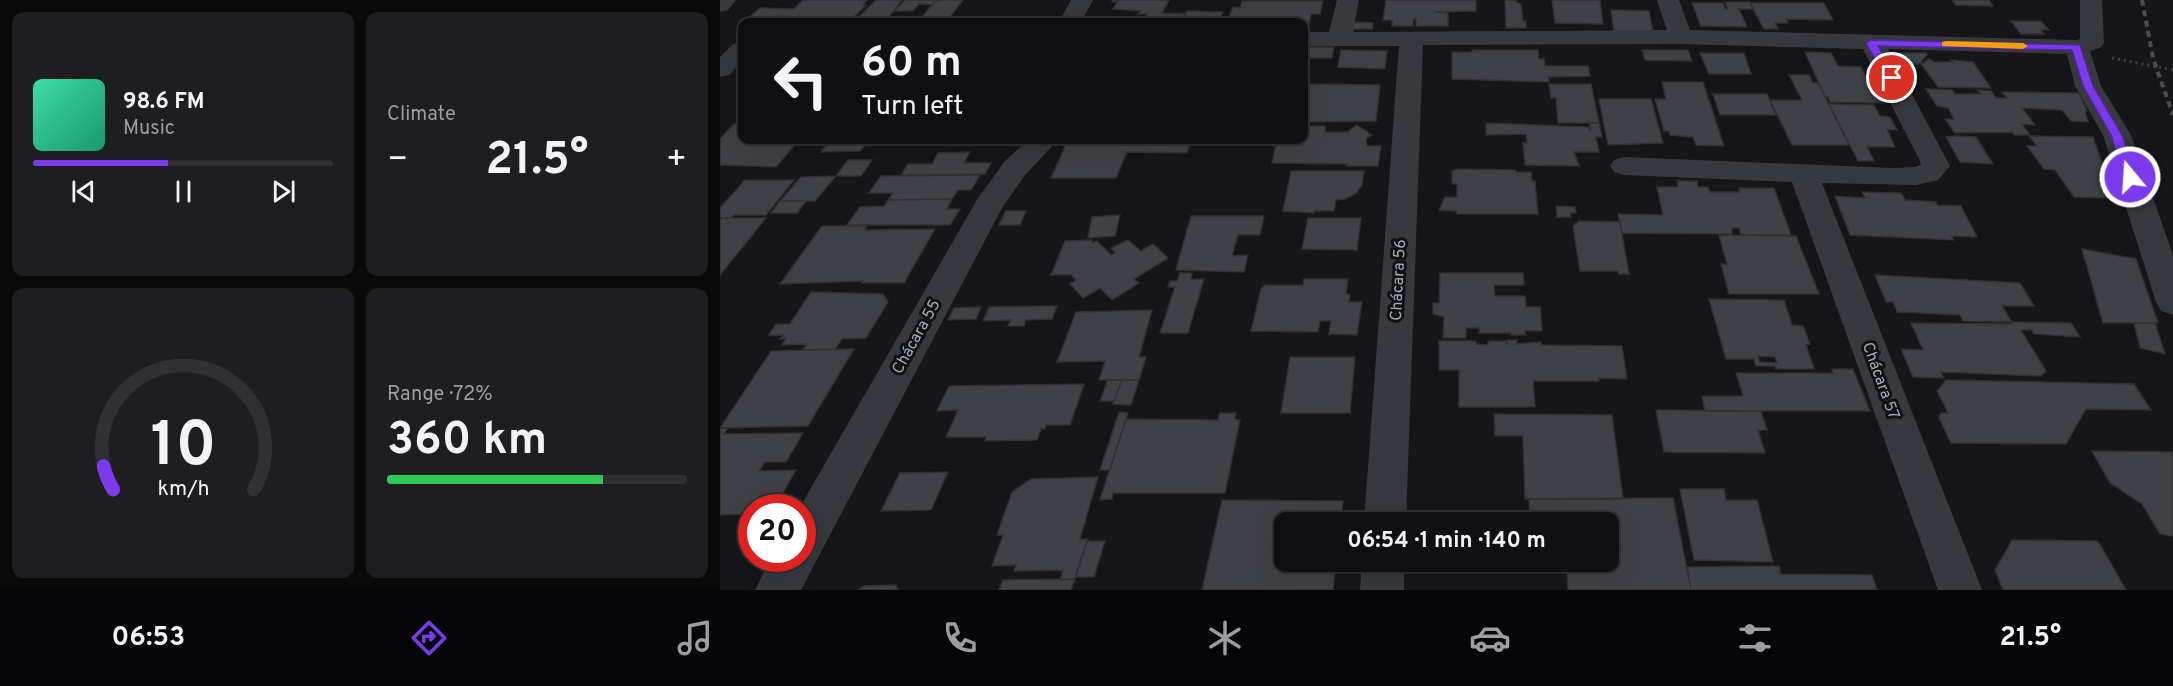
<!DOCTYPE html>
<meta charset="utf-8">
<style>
:root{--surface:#101013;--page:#1e1e21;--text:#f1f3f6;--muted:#9c9da0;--line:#303033;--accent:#7c3aed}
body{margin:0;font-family:Overpass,sans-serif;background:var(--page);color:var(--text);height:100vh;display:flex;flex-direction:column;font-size:22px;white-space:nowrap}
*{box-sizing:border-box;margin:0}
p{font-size:20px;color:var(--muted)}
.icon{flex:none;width:33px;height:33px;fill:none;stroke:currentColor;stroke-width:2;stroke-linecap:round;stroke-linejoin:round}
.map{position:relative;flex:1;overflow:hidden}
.details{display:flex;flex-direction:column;gap:12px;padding:12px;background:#09090a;width:720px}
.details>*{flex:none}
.top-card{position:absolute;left:18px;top:18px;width:570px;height:126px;border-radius:12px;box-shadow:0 6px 24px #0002,0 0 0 2px var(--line);background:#101013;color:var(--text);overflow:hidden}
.speed{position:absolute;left:18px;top:494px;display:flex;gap:12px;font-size:30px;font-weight:700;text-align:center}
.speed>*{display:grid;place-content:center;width:78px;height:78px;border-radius:50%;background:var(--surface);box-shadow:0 6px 24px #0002,0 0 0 2px var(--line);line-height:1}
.speed .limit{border:9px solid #d22;background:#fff;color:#111}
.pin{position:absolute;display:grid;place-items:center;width:51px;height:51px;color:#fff;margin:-26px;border:3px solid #fff;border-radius:50%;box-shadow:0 2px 6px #0007}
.me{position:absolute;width:66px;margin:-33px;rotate:342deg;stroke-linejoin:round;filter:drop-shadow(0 0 4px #0008)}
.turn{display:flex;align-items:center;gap:21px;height:126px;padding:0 24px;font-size:27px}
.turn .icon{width:78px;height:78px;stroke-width:2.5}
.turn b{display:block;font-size:42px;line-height:51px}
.big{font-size:45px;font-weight:700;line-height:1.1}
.details .card{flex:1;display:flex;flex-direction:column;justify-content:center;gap:9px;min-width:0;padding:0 21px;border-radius:12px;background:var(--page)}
.details .dial{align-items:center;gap:0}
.dial svg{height:156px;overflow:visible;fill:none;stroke:var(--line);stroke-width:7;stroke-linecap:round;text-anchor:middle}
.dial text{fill:var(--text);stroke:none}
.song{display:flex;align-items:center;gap:18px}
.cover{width:72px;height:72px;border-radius:9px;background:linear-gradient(135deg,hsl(160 70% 55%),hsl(160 70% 35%))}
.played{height:6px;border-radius:3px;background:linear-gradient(90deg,var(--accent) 45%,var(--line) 45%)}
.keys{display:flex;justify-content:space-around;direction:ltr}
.heat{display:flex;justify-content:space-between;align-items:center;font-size:33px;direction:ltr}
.charge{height:9px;border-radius:4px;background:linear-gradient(90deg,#34c759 72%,var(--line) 0)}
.details .tiles{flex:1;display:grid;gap:12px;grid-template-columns:repeat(2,1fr)}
.trip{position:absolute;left:554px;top:512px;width:345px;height:60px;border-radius:12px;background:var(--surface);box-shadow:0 6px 24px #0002,0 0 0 2px var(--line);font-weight:700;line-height:60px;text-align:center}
.menu{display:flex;height:96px;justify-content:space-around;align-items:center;background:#060608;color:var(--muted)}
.menu .icon{width:42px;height:42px}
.menu .selected{color:var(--accent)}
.menu b{font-size:27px;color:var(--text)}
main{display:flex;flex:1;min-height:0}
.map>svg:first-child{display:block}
.building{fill:#404146;stroke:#303035;stroke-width:1.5;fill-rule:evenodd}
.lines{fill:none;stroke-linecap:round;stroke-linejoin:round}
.path{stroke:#3d4045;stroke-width:3;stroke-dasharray:2 4;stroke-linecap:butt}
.minor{fill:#37393e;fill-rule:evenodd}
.rail{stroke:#4a4d53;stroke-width:4;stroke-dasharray:6 4.5;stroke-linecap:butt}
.route{fill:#7c3aed;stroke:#51269a;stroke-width:1.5}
.slow{fill:#f59e0b}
.labels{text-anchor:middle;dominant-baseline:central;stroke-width:6;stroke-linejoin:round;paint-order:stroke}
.street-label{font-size:16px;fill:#a7aeba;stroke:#111114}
</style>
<main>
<section class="details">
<div class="tiles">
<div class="card">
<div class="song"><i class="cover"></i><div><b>98.6 FM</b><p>Music</p></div></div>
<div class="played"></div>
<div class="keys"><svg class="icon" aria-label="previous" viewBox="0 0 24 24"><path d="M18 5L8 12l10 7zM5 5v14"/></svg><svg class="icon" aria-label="pause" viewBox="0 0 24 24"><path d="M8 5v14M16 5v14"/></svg><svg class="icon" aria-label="next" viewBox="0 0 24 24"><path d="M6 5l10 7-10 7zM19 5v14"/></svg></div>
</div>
<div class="card"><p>Climate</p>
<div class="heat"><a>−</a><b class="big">21.5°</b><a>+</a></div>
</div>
<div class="card dial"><svg viewBox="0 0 100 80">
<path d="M14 69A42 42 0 1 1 86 69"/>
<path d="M14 69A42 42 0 0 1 9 57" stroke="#7c3aed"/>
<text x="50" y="56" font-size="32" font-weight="700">10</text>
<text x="50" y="72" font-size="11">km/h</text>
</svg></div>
<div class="card"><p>Range · 72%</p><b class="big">360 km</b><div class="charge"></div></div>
</div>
</section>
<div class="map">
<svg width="1453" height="590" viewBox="0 0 1453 590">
<rect width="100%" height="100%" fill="#161619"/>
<!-- building -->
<path class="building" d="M83,0H147L143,5H146L129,22H110L114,18H63L59,22H24L40,8L74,9Z
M156,0H182L165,22H134Z
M185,0H216L212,5L199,4L193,11H175Z
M220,0H243L226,22H197L215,2Z
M393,0H449L442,13L466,14L462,22H441L443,19L425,18L427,14H418L421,11L393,9L397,2H392Z
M666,0H756V11L715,12L728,13V26H696V19H693V26H672V20H663Z
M785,0H796L797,3L801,4L803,21H806V28H786Z
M832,0H880L883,24L835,23Z
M1232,0H1269L1273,6L1236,5Z
M522,1H603L600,14H591L588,27H584V22H507L513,7L520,8Z
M1005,2H1030L1034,9H1019L1027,27L981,26L972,3H1003L1005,9H1008Z
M1030,3H1104L1113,20L1066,19L1068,23H1055L1058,29H1044Z
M891,10L929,11L933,32H894Z
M467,11L494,12H503L498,22H462Z
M1291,21H1321L1329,30H1321L1324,34H1301Z
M632,22L653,23L652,29H631Z
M584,47H614L612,58H584Z
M621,50L667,51L665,69L618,67Z
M752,50H818L819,59H824L825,66H868L870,76L828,77L829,82L732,79V52H752Z
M922,50H968L972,61L925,60Z
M1085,52L1111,53L1118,66L1141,67L1153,90L1158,91L1165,103L1110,102L1108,97H1105Z
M980,53H1024L1031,74H989Z
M1166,53H1206L1207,55L1199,64H1171Z
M1209,59L1214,62H1233L1231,60L1253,62L1271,88L1218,87L1201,64Z
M1069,75H1089L1093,83H1098L1129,145H1072L1050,100H1082Z
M942,82H983L1004,146L976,145L973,137L950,135L949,131H944L935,99H946Z
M584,84L660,85L656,121L584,122Z
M829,84H871L879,123H838L836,98H831Z
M1206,89L1232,90L1235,94H1261L1258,90L1271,91L1276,98H1287L1282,92L1359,93L1367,111H1365L1368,122L1351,121L1342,110L1302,108L1315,125L1302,124L1310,135H1294L1292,132L1235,133L1225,119H1234L1228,108L1217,106Z
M993,94H1047L1056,115H1000Z
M879,99H931L943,143L888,145Z
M1109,104L1154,105L1160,116L1170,117L1177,130L1167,129L1175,147H1147L1154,161H1138Z
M766,123L868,127L871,131L869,123H879L882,137H876L879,152H854L859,166L805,165L803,143H807L806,134L766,135Z
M14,124H22V140H79L56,167L0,165V139Z
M637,125L652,135L646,139L647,146H661L658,166H627L628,164L552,163L556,144H551L552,140H584V126H605V132H627Z
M1238,136L1256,137L1273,164L1240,162L1226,137Z
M1309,136L1373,137L1394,198L1354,197L1335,170L1324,169L1307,146H1317Z
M111,140H149L140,151L101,152Z
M348,140H471L467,153L407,152L396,178H331Z
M250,152L244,163H271L265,174L181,175L188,164H212L218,153Z
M128,160H152L141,176H116Z
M737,169L796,170V172H811L812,181H815L818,214H737L736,211L719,210L725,197H737V184H732V171Z
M571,171H644L642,186L635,194L625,199L616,200L614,211H594V213L563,211Z
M260,175L251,190H238L232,199L168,200L173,193H149L161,176Z
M116,176L95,201H60L81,177Z
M25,180H74L46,215H14L11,218H0V208Z
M957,181H977L978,187H988L990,192H1020L1019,188H1054L1071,235H1021L1019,228H1012V234L902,233L898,214L943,215L937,187H958Z
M1142,192L1181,193L1185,200L1216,202L1217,205L1241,206L1257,237L1232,236L1233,240L1130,235L1115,196L1145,198Z
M232,199L227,209H240L230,225H127L140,207L164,206L168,200Z
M60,201H86L77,213H51Z
M836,206L855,207L856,213H850L851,217H837Z
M286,211H306L300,225H279Z
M400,215L395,236L368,238L372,217Z
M471,216H544L540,235H518L512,256L528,255L524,272L456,270Z
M0,218H46L0,275Z
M588,218H641L637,250L582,249Z
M859,221L900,222L909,274H899L898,271H860L853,226Z
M102,226H147L144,230L215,229L184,283H142L143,281L60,284Z
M999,235L1076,236L1099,294H1009L1001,264H1007Z
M372,240V243L377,241L391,255L395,253L391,248L408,240L421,251L433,244L448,258L414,279L419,283L392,300L380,288L363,298L350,284L356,280L351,275H331L345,241Z
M1362,249L1416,259L1438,323H1383Z
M460,273H472L471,279H484L468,333H440L455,287H448L450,281H457Z
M720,273H803L804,285H774L775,296H805L806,307H820L822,331H805L806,335H791V333H759V328H746V338H723L724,317L713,314V303H719Z
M1155,275L1300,283L1314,306H1282L1292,322L1243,321L1240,315L1177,312L1173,302H1166Z
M584,279H628L626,294L630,295L629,302H642L637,335L609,334L611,321H600L598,332L531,331L541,289L545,285H583Z
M91,292L163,294L168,302L146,338L122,339L115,349L83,350L87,344L62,345L66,338L60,339L63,335L48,336L56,324H70Z
M989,299L1064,300L1072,325L1083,326L1090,344L1086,345L1094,369H1056L1055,366H1036L1034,359H1006ZM1038,356L1055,357L1057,363L1040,362Z
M337,306L332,319L306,320L304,326H288L291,320L263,321L269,307Z
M261,307L256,319L228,320L234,308Z
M432,310L419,357H426L419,380H379L385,361L337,362L356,312Z
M1291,322L1351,323L1360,337L1314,334L1312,330H1301L1326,371L1321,376L1221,372L1224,378L1193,377L1181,349L1203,350L1191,323L1292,324Z
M1414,323H1435L1445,354L1420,348Z
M787,340H797L796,344L821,342V345L902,346L907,379L878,378L879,381H813L815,407H739V370H719V341H756V344L768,345V341H786L787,345Z
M134,349L88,426L0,428L51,351Z
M570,357H635L630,413H561Z
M1112,369H1133L1150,411H985L982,396H1023L1016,373H1113Z
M388,380H402L394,401H380Z
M402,380H419L411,405L393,404Z
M1226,380L1414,384L1431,410L1366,409L1346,444L1231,443L1219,418L1221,413H1228L1217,391Z
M364,384L350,425H326L325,429H321L317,440L265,441L266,437H226L238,410L217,411L229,386Z
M936,410L1041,411L1047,430H1038L1045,453L944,452Z
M399,412L408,413L390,470H380Z
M500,413H516L515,419L520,420L505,493H393L392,499L380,500L406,419L498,420Z
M774,414L892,415L903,499H805L803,436H775Z
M0,428H8L4,434L83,433L66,462H45L39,471L76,470L55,507H32V514L0,515Z
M1372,451L1453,452V536L1440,534L1422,504L1390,483Z
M228,472L211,510L161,511L180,473Z
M378,477L360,539H368L355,579L340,580L343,570L294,571L296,565L272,566L283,535H277L292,492L311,479Z
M960,489H1004L1006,500H1037L1053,562L974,560Z
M953,498L971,590H848L846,561H888V522H844L843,511L834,512V517H810L809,499Z
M502,500L623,501L621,522H564V561H616L613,590H482Z
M1292,540L1378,541L1406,590H1283L1275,570Z
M367,541H385L374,577H355Z
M1059,566L1061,574L1152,575L1157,590H971L967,567Z
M355,579L351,590H279L283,580Z
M176,585L178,590H138L144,586Z"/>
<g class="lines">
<!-- path -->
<path class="path" d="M1392,58L1453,70"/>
<!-- minor -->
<path class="minor" d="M0,0H16L8,10L0,12Z
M351,0H373L361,22H339Z
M617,0H639L633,32L947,30L937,0H959L970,30L1357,40L1360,39V0H1382L1384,43L1380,48L1370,51L1381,86L1411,135L1453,255V315L1441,311L1436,302L1383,135L1355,86L1347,54L1168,49L1230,166L1218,180L1196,185L1102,183L1262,590H1218L1072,182L904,175L894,172L890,166L894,160L904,157L1173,168L1196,167L1201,164L1199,159L1143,49L961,44L703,45L686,522H644L679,46H584V32H609Z
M22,42V62L9,75L0,77V57L13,44Z
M308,140H338L305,175L282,208L81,590H35L51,558H82V507H80L258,198L285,161Z
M642,561H684V590H640Z"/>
<!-- rail -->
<path class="rail" d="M1422,0L1433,58L1453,115"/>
</g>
<!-- route -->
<path class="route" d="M1151,40L1360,45L1373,86L1402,135L1416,177L1410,181L1404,177L1391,135L1363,86L1352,50L1158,46L1177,78L1172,81L1166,78L1146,43Z"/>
<!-- slow -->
<path class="slow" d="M1226,41L1303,43L1308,46L1303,49L1222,46V42Z"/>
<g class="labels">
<!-- street labels -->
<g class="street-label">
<text transform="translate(679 280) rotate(-87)">Chácara 56</text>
<text transform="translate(197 337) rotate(-61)">Chácara 55</text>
<text transform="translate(1160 381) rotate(70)">Chácara 57</text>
</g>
</g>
</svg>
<div class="speed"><div class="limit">20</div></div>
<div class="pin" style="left:1172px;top:78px;background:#d93025"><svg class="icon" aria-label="arrive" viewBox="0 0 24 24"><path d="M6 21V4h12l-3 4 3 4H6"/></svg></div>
<svg class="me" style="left:1410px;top:177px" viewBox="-20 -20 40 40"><circle r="17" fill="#7c3aed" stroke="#fff" stroke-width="3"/><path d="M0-11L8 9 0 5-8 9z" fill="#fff"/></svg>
<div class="trip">06:54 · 1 min · 140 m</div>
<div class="top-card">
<div class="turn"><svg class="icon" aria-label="left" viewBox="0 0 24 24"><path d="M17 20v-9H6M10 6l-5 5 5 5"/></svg><div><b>60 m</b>Turn left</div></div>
</div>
</div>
</main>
<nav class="menu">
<b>06:53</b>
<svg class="icon selected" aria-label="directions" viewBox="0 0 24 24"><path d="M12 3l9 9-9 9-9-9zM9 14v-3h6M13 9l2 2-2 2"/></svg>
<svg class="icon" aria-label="music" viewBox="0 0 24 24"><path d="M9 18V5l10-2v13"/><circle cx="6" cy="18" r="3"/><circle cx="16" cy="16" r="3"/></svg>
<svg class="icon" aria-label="phone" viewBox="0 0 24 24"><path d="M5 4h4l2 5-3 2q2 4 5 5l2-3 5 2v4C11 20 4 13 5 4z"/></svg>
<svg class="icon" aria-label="climate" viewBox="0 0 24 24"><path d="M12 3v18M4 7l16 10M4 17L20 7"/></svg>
<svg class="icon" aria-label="car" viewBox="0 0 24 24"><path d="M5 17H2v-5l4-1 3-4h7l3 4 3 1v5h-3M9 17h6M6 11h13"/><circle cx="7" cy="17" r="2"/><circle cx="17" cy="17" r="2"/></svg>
<svg class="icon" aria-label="filters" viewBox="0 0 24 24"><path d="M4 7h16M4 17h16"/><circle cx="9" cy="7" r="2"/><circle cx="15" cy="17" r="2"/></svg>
<b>21.5°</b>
</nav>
